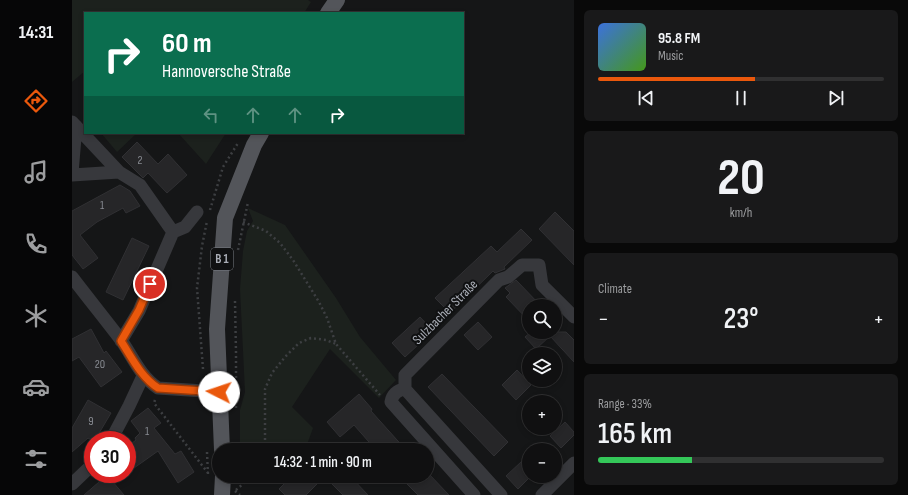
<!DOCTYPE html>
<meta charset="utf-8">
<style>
:root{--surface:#101011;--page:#19191a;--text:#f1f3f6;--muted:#9c9d9f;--line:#303031;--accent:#ea580c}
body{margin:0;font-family:"Sofia Sans Condensed",sans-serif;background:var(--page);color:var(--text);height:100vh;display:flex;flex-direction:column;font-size:15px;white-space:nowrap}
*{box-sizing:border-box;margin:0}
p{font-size:13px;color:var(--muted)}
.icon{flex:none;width:22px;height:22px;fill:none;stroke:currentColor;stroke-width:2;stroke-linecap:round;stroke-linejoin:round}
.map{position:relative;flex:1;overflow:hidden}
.drawer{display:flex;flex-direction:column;gap:10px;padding:10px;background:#090909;width:334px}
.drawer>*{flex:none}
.hud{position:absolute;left:12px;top:12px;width:380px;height:122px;border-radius:0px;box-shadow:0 2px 6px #0003,0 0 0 1px var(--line);background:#0b6e4f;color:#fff;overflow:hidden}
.controls{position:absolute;left:450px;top:299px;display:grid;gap:8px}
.controls a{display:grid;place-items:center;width:40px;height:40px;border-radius:50%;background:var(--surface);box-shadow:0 2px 6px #0003,0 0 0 1px var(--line);font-size:20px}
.speed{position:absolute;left:12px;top:431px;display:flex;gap:8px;font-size:20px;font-weight:700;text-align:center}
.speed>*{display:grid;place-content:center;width:52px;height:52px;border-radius:50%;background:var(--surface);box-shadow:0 2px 6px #0003,0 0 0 1px var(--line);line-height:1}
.speed .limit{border:6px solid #d22;background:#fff;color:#111}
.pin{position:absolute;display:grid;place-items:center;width:34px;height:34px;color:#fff;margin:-17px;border:2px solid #fff;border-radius:50%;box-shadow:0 1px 4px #0007}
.me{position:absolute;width:44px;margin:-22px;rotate:274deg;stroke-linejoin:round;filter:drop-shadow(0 0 3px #0008)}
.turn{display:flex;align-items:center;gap:14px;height:84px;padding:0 12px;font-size:18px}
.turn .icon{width:52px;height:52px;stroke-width:2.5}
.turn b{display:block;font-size:28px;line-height:34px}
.lanes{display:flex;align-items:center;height:38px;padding:0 12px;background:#0003;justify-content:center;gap:20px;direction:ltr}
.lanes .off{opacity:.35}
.big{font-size:30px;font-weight:600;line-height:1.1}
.drawer .tile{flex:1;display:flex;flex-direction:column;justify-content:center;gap:6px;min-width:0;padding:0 14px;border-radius:6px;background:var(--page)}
.drawer .dial{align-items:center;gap:0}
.dial b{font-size:52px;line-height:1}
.song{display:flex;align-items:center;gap:12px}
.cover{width:48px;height:48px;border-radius:6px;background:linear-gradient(135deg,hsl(220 70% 55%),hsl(100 70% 35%))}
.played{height:4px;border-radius:2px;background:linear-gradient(90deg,var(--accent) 55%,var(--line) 55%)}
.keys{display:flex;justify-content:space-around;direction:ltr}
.heat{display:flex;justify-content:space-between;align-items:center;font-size:22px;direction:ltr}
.charge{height:6px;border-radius:3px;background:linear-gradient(90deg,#34c759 33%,var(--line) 0)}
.trip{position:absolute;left:140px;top:443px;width:222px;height:40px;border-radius:20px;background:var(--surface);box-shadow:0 2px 6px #0003,0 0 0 1px var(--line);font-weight:600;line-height:40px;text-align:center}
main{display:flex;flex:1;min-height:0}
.tabs{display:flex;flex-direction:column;width:72px;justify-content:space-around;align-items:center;background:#060607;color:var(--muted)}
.tabs .icon{width:28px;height:28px}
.tabs .current{color:var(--accent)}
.tabs b{font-size:18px;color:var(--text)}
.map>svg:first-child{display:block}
.green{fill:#1c211d}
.building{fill:#262628;stroke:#303033}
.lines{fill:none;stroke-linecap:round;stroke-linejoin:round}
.path{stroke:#3d3f42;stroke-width:2.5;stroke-dasharray:2 3;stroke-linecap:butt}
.minor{stroke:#37383c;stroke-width:13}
.major{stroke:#53555a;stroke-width:16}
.route-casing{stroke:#983908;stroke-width:10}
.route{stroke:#ea580c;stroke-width:7}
.labels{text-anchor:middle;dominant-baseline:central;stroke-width:4;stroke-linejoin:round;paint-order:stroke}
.number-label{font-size:12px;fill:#888b92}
.shield{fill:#101112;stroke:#7b7e85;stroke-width:1}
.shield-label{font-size:13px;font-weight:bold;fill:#a9adb6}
.street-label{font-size:14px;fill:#a9adb6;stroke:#101112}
</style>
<main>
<nav class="tabs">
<b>14:31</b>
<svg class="icon current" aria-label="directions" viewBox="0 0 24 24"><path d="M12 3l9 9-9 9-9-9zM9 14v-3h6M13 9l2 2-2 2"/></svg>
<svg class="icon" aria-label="music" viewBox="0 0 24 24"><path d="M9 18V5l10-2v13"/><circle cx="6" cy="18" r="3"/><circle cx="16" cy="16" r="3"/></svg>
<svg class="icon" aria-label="phone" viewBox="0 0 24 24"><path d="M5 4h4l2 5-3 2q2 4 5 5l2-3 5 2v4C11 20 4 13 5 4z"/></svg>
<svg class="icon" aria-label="climate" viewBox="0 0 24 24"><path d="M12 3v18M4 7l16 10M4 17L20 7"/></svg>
<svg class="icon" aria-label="car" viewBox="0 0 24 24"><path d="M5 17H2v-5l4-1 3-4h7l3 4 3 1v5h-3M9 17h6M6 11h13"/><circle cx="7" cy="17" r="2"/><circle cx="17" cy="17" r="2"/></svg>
<svg class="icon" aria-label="filters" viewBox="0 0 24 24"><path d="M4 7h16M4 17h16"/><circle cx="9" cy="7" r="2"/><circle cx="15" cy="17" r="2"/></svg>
</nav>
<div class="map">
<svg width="502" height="495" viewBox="0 0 502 495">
<rect width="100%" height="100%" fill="#151617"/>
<!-- green -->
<path class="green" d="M0,0H236L239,2L232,13H13V71L0,82Z
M29,133H65L45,152Z
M106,133H154L134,164Z
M176,208L213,225L264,298L288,337L324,380L307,398L258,349L220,407L241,428L233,450H168V410L173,392L168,289L171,251L175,231L181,221Z
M167,476H212L206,482L181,484Z"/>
<!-- building -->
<path class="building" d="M65,142L86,164L96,154L115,175L95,193L76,173L71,178L50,157Z
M48,185L58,191L68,206L54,213L51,208L25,222L8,235L26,258L11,269L0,255V211Z
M483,212L502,231V265L467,229Z
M449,229L460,240L432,267L433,269L423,273L421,271L378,313L363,298L419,246L425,252Z
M60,238L77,246L51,300L34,292Z
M444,280L469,306H457V321L434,297L438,293L433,288Z
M348,317L361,331L333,357L320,343Z
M406,322L420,337L406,350L392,335Z
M19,329L32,353L34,351L50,372L29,387L7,357L0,361V339Z
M459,332H494L502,340V362L478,336L464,349L453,337Z
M445,370L459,385L444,400L430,385Z
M370,374L436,442L422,456L356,387Z
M287,394L300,409L299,411L334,450H304L282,425L268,437L255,422Z
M16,400L39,413L23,440H21V441L16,438L0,452V428Z
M76,408L89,423L82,428L103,454L109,451L122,472L106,483L86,451L55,473V447L64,440L63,438L68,433L59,421Z
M493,422L502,432V435L489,448L478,436Z
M450,461L457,468V478L446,489L434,476Z
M355,472L377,495H346L335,484L344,476H355Z
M35,475L52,495H12Z
M220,476H253L234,495H213L207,489Z
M269,476H278L296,495H271L260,484Z"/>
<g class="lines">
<!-- path -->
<path class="path" d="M138,210L151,167L166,143
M171,222L194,231L208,243L221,260L247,302L255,318L264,344L308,395
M166,250L176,202
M163,301L164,353V408
M131,369L125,288L130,246L135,221
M83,400L82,403L136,473
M192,450L193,445V389L200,373L213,357L227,343L239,338L254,340L264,344
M135,452L136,475
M164,490L180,476
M163,491L168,495"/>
<!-- minor -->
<path class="minor" d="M0,122L47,172L68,185L101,232
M0,173L4,126
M0,175L47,172
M0,277C16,298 33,319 49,340C61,357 68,376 86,388L147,392
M49,341L67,311L101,232L113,227L125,212
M333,389V375L427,280L436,277L450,265H467L470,285L502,317
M39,440L57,406L71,376
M0,484L21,464
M402,495L319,402C320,395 325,390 333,389L429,495
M470,495L502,463"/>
<!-- major -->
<path class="major" d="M256,13L265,0
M150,450L145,329L153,218L182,145L189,133
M150,495L151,476"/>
</g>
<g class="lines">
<!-- route casing -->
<g class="route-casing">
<path id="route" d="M78,284L67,310L49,341C60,358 69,377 86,388L147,392"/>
</g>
<!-- route -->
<use href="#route" class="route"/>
</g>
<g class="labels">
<!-- number labels -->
<g class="number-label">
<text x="68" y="160">2</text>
<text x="30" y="205">1</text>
<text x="28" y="364">20</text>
<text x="19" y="421">9</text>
<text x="75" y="431">1</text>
</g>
<!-- shield labels -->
<rect class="shield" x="139" y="248" width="22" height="22" rx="3"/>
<g class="shield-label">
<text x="150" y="259">B 1</text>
</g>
<!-- street labels -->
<g class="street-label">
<text transform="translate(373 312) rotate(-45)">Sulzbacher Straße</text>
</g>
</g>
</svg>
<div class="controls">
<a><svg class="icon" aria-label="search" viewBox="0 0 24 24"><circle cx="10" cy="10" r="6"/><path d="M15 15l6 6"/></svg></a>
<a><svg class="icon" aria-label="layers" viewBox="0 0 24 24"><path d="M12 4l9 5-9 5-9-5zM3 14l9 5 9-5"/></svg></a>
<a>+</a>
<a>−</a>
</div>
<div class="speed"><div class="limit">30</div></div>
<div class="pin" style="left:78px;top:284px;background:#d93025"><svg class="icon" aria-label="arrive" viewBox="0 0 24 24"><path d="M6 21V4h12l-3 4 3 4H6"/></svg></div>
<svg class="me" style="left:147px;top:392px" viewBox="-20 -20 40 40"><circle r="19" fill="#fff"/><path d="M0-13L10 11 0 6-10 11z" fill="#ea580c"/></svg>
<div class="trip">14:32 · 1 min · 90 m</div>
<div class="hud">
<div class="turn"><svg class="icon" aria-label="right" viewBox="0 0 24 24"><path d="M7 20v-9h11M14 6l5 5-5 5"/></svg><div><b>60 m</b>Hannoversche Straße</div></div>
<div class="lanes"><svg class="icon off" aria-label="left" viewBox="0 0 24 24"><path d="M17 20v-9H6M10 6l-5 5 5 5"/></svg><svg class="icon off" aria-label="ahead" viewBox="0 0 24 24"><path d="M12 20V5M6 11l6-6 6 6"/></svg><svg class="icon off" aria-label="ahead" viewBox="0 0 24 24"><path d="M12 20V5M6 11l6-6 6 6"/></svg><svg class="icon" aria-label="right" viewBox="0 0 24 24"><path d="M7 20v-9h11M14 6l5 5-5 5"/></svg></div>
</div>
</div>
<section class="drawer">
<div class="tile">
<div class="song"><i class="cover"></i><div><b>95.8 FM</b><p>Music</p></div></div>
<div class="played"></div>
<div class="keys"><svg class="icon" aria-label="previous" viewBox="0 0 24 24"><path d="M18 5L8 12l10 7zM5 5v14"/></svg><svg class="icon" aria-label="pause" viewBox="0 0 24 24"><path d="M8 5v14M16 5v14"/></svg><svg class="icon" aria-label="next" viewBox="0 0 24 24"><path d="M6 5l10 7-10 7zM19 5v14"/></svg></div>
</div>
<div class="tile dial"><b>20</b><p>km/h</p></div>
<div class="tile"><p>Climate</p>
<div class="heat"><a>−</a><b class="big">23°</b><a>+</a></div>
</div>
<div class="tile"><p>Range · 33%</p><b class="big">165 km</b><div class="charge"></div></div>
</section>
</main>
